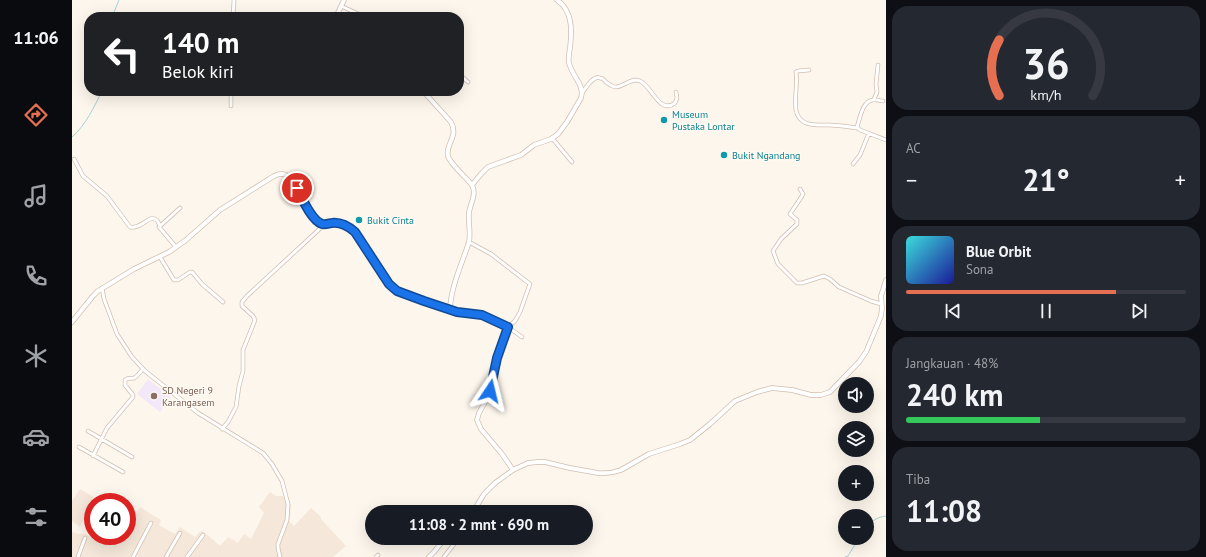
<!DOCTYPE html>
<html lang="id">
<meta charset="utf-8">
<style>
:root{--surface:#171b24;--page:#242831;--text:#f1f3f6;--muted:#9ea1a6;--line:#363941;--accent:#e76f51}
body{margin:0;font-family:"PT Sans",sans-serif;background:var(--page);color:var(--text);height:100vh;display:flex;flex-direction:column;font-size:15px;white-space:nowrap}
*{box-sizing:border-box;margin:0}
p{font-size:13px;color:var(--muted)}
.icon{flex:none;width:22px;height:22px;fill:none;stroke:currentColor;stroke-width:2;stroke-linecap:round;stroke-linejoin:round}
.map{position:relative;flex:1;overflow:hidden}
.side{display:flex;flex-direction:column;gap:6px;padding:6px;background:#0d0f14;width:320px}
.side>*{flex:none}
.guide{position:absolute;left:12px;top:12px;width:380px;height:84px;border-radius:16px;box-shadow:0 4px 16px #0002;background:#202124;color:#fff;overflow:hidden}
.tools{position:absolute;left:766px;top:377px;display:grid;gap:8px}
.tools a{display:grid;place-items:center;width:36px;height:36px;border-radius:50%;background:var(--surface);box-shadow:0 4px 16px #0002;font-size:20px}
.speed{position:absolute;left:12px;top:493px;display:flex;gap:8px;font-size:20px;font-weight:700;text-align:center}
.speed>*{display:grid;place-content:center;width:52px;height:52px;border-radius:50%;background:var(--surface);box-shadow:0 4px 16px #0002;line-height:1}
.speed .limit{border:6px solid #d22;background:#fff;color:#111}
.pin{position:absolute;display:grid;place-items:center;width:34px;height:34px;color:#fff;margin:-17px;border:2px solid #fff;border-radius:50%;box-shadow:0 1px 4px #0007}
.me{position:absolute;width:44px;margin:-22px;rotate:10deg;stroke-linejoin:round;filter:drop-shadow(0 0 3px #0008)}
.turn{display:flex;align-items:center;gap:14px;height:84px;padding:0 12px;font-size:18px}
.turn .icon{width:52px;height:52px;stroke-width:2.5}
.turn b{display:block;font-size:28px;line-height:34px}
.big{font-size:30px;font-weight:800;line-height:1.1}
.side .widget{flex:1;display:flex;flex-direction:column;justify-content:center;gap:6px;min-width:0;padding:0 14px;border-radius:16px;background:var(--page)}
.side .dial{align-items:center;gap:0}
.dial svg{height:104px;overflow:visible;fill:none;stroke:var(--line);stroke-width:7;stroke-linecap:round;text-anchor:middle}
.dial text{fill:var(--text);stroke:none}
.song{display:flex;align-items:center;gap:12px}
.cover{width:48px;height:48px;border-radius:6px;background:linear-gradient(135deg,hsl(180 70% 55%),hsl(240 70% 35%))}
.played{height:4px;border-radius:2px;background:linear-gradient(90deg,var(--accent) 75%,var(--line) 75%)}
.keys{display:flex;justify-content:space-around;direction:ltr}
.heat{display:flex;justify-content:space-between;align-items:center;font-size:22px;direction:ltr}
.charge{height:6px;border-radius:3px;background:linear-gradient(90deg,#34c759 48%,var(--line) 0)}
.trip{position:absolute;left:293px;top:505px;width:228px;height:40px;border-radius:20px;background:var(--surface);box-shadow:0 4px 16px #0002;font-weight:800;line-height:40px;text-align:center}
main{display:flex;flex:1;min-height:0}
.menu{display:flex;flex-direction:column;width:72px;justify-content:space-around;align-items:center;background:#090b0e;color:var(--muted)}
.menu .icon{width:28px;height:28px}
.menu .on{color:var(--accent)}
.menu b{font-size:18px;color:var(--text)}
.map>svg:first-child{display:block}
.residential{fill:#f5e8da}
.education{fill:#f3e8fa}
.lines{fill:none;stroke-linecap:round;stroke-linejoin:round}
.stream{stroke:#a5d3da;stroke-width:1}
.minor-casing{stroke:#d1beb0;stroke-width:4.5}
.tertiary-casing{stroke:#d1beb0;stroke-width:5.5}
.minor{stroke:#fff;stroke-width:3}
.tertiary{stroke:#fff;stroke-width:4}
.route-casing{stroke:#114b97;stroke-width:10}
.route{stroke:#1a73e8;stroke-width:7}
.culture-dot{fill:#0f9aa8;stroke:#fffaf3;stroke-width:1.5}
.education-dot{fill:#8d6e63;stroke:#fffaf3;stroke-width:1.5}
.labels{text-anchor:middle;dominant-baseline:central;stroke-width:3;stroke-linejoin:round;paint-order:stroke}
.culture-label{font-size:10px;fill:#0d838f;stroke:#fffaf3;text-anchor:start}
.education-label{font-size:10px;fill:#785e54;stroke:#fffaf3;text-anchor:start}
</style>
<main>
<nav class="menu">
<b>11:06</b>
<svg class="icon on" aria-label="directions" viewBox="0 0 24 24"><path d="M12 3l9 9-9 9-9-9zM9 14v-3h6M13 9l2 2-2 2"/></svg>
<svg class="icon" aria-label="music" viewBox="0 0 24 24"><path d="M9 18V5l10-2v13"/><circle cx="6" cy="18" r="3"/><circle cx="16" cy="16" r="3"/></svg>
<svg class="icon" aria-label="phone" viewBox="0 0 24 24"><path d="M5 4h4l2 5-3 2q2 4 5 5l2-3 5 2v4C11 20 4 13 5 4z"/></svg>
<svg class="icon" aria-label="climate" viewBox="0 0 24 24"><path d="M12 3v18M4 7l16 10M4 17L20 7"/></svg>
<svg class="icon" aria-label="car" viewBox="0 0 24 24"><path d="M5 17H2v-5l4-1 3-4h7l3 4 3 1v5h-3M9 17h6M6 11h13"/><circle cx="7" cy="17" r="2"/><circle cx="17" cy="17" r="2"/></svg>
<svg class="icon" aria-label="filters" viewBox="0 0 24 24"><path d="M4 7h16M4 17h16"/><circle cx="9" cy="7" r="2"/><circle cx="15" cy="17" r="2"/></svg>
</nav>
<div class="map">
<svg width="814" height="557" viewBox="0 0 814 557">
<rect width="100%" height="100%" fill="#fdf6ec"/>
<!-- residential -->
<path class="residential" d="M8,489L23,498L8,527L0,521V501Z
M198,492L204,496H211L218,501L219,506L218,518L217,521L222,526L239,508L249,517V519L274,546L261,557H0V532L6,534H13L26,541L29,536H55V521L59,523L68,507L89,520L87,525L103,534L108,527L123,537L128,531L132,532L148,546L156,537L166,543L172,534L179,539L192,513L187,507Z"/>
<!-- education -->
<path class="education" d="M76,379L99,397L88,412L65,394Z"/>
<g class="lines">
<!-- stream -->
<path class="stream" d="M40,17L47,0
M0,137C14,125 22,107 30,91
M795,526C801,520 806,517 814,516
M773,557L776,556L787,538"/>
<!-- minor casing -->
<g class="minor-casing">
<path id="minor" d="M269,6L293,17
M161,17L162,0
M737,70L726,71L724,72C726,85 722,97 724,110C727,127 744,125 757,125C766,125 776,127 785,128
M387,74L396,82
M510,93C514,88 521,75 528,78C531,78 533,81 535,83C538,85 541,87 544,87C551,87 560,77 568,81C580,86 587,115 603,103L605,98L604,92
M802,99L805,92L804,84L806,65
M811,101C808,101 804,99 801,100C790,101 788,119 785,127L788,130L814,140
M159,106V91
M480,138L500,162
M2,159L11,176L35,196L58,227C66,229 73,221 80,218L85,220L88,226
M781,164L788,155L797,133
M728,189L731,194L730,196L718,214L725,220V224L709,239L701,251L706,264L725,283H730L752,276L758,279L767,287L799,301L809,304
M397,242L419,254L458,284L448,312L443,321L436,327L450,337
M104,247L87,227L108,208
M88,257L102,280H106L118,272H120L130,284L151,302
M30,288L32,299L45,334L60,357L73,371L126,413L191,453L200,464L210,481L216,504L215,520L206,544V548L208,557
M150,429L156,422L164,407L167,386L171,371V350L183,320L181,316L170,306V302L175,296L253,224
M16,431L60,457
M7,447L51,472
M21,456L35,428L61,397V395L53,385V380C57,377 58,379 62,378C65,377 68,372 71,369
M6,557L13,538
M61,557L79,523
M94,557L108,533
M115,557L131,535
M304,557L306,555
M372,557L386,539"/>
</g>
<!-- tertiary casing -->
<g class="tertiary-casing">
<path id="tertiary" d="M264,17L272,0
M351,91L379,122C387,137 373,144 376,156C378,164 395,178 400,185C405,194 398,204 397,213C396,223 399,232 397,242C390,264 379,286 378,309
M400,185L409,174L416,167L449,155L462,145L479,139L486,134L495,122L509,98C513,85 500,76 497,63C496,58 497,53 498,48C500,31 501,11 485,0
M0,322L21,296L26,291L62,269L97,252L114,240L148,210L202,176C206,174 209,173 214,175C224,180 233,207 241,216C252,228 254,221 267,223C273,224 278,228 283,232L317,284L325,291L341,297L385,312L410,315L436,327L425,358L419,391L407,413L405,420L409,429L430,454L441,470
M401,512L412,494L423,483L441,470L456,463L466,462H473L498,468L526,473C535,474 541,473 549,470L577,454L608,444L618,440L638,424L663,401L685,392L700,388L720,390L739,395H749L758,392L787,362L794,352L809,316L810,308L809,296L814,280
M357,557L362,552L373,538"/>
</g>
<!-- minor -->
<use href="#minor" class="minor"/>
<!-- tertiary -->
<use href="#tertiary" class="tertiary"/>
</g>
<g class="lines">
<!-- route casing -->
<g class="route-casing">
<path id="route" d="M225,188C230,198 239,220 250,224C254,225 257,223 260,223C269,222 276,226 283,232L317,284L325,291L352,301L385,312L410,315L436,327L425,358L418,391"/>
</g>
<!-- route -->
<use href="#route" class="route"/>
</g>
<!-- markers -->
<g class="culture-dot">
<circle cx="592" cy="120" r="4"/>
<circle cx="652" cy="155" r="4"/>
<circle cx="287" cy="220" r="4"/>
</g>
<circle class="education-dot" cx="82" cy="396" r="4"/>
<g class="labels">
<!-- culture labels -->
<g class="culture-label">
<text x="600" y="114">Museum<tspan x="600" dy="12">Pustaka Lontar</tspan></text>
<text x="660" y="155">Bukit Ngandang</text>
<text x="295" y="220">Bukit Cinta</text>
</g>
<!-- education labels -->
<g class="education-label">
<text x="90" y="390">SD Negeri 9<tspan x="90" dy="12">Karangasem</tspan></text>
</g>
</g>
</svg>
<div class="tools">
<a><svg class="icon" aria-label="sound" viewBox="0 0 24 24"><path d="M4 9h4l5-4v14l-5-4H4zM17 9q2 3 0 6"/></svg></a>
<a><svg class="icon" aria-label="layers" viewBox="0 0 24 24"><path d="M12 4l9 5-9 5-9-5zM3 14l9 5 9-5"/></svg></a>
<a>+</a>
<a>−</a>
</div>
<div class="speed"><div class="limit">40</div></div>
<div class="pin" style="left:225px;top:188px;background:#d93025"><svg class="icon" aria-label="arrive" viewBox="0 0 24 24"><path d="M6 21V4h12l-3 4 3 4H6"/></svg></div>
<svg class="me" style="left:418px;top:391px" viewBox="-20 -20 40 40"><path d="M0-17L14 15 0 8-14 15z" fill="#1a73e8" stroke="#fff" stroke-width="4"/></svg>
<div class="trip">11:08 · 2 mnt · 690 m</div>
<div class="guide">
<div class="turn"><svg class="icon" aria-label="left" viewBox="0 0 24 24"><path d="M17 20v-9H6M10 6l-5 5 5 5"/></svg><div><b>140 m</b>Belok kiri</div></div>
</div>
</div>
<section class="side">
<div class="widget dial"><svg viewBox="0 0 100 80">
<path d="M14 69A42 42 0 1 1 86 69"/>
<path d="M14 69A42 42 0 0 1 14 26" stroke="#e76f51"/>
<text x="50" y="56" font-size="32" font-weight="700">36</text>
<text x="50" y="72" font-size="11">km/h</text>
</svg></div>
<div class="widget"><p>AC</p>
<div class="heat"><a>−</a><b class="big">21°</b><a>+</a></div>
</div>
<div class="widget">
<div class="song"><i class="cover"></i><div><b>Blue Orbit</b><p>Sona</p></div></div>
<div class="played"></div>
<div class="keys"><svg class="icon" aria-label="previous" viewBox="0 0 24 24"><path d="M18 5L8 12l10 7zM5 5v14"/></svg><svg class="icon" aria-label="pause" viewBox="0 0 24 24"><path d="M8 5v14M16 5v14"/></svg><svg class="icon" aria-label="next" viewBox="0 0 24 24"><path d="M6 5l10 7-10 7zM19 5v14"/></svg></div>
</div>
<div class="widget"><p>Jangkauan · 48%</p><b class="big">240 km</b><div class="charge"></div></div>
<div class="widget"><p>Tiba</p><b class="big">11:08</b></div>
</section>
</main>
